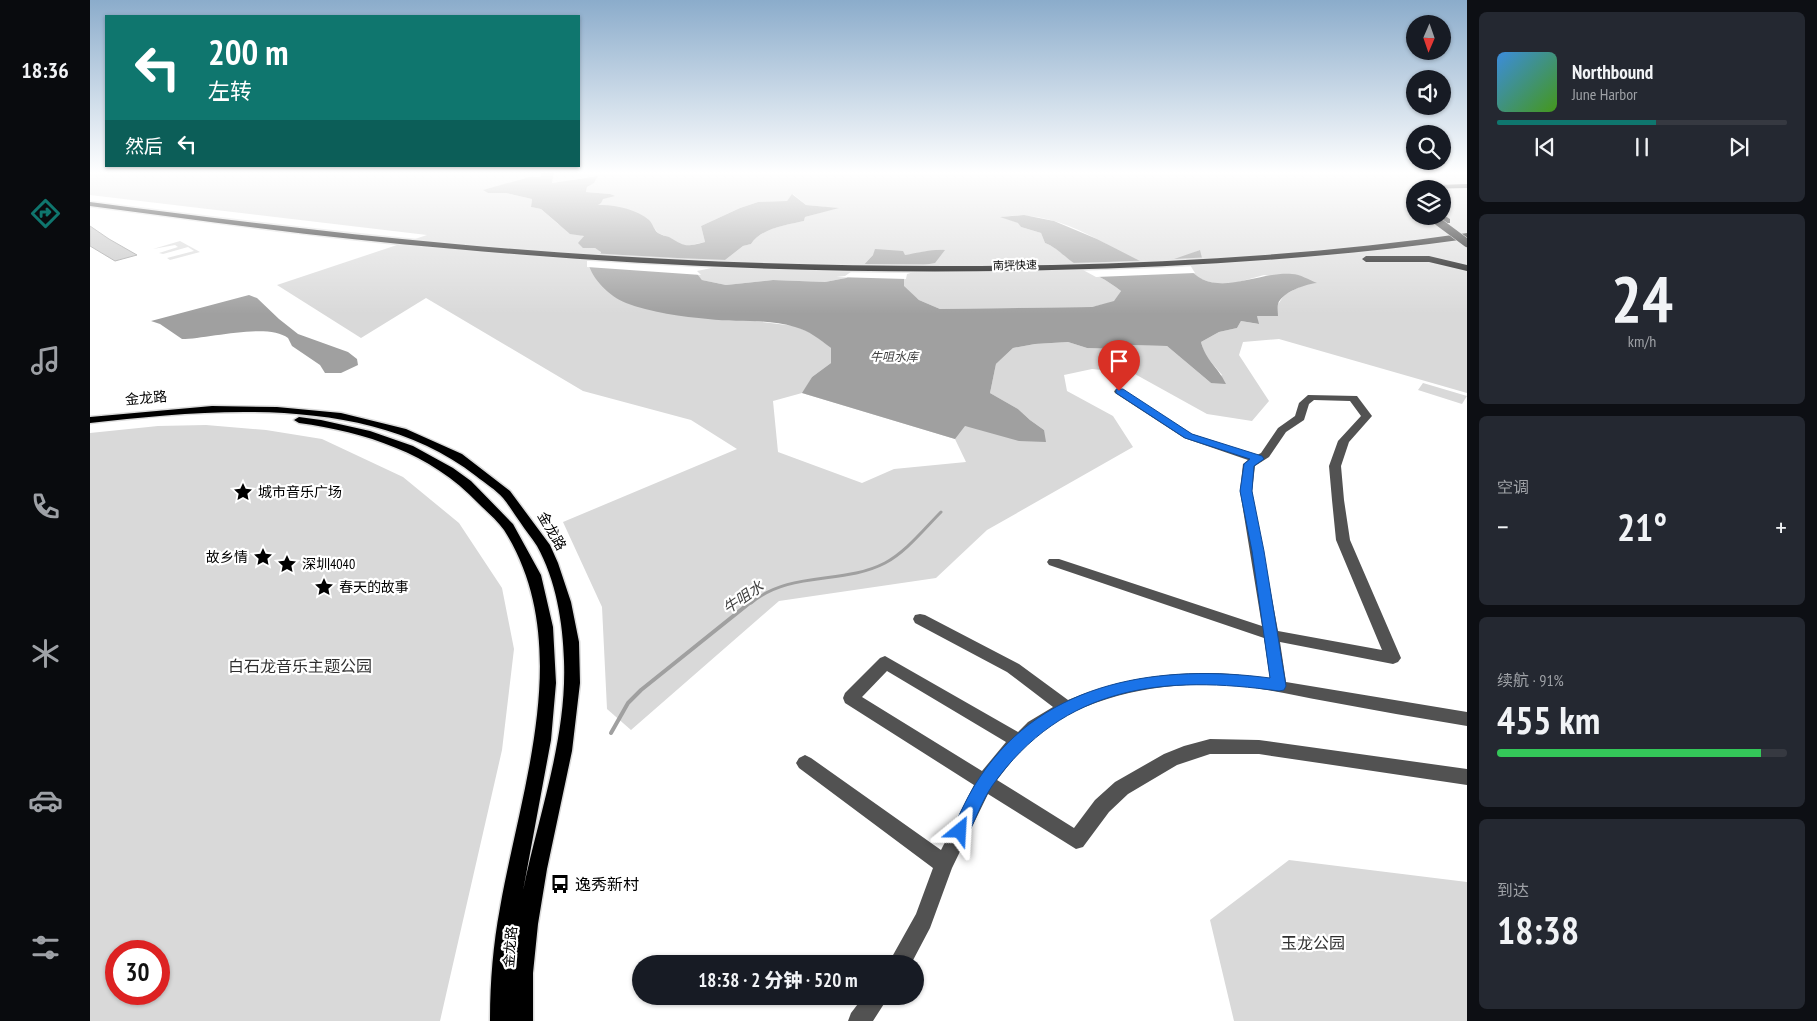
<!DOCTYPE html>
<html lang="zh">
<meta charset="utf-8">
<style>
:root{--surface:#171b24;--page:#242831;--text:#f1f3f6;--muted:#9ea1a6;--line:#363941;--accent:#0f766e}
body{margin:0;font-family:"PT Sans Narrow","Noto Sans SC",sans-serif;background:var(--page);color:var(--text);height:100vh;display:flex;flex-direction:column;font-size:19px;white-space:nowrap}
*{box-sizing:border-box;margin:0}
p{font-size:16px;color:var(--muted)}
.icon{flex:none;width:28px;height:28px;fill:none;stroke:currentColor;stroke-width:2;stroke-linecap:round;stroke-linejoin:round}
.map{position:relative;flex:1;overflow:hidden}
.panel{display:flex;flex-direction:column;gap:12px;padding:12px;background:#0d0f14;width:350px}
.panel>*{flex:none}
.hud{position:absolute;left:15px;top:15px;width:475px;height:152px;border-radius:0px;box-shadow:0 1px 4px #0004;background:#0f766e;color:#fff;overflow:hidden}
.needle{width:32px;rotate:182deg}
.controls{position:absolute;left:1316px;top:15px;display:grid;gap:10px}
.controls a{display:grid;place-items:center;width:45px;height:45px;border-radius:50%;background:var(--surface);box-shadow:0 1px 4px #0004;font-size:25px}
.speed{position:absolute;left:15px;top:940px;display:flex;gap:10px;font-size:25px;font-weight:700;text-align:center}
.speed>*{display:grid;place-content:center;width:65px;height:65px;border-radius:50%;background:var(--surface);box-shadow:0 1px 4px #0004;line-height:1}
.speed .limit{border:8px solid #d22;background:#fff;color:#111}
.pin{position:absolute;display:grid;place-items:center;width:42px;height:42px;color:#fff;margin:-51px -21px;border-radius:50% 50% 50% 0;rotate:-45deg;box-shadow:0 0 5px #0007}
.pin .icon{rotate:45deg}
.me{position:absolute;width:55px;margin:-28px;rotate:27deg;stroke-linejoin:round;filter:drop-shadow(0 0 4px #0008)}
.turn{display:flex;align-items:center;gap:18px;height:105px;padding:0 20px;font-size:22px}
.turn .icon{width:65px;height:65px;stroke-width:2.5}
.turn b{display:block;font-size:35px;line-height:42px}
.then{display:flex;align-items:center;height:48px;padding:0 20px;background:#0003;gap:10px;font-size:19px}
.big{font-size:38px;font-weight:800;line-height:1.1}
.panel .card{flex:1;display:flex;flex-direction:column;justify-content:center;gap:8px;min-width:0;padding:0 18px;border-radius:8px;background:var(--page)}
.panel .dial{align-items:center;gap:0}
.dial b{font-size:65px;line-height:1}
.song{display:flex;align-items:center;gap:15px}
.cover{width:60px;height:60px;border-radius:8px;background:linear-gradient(135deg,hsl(210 70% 55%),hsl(100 70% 35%))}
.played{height:5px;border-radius:2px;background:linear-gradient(90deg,var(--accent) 55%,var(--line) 55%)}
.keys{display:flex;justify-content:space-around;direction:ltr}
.heat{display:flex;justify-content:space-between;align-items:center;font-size:28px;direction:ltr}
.charge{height:8px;border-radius:4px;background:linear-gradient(90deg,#34c759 91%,var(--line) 0)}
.trip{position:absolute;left:542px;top:955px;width:292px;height:50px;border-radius:25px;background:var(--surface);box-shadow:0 1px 4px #0004;font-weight:800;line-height:50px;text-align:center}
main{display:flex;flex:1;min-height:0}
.tabs{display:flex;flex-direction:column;width:90px;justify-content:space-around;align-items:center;background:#090b0e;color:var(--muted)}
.tabs .icon{width:35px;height:35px}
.tabs .on{color:var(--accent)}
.tabs b{font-size:22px;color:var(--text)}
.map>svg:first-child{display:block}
.green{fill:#d9d9d9;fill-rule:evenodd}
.water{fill:#a0a0a0}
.pier{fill:#fff}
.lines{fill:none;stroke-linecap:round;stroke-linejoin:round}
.stream-far1{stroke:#a0a0a0;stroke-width:3}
.stream{stroke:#a0a0a0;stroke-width:4}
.building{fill:#c2c2c2;stroke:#969696}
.major-casing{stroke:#dbdbdb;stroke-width:3}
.highway-casing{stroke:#dbdbdb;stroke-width:3}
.minor{fill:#525252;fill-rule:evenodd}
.major{fill:#000;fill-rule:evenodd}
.highway{fill:#000;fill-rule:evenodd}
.highway-bridge-casing{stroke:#dbdbdb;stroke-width:9;stroke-linecap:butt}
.highway-bridge{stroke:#000;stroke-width:8}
.route{fill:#1a73e8;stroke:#114b97}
.labels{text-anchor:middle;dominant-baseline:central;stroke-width:4.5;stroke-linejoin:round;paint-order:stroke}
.far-street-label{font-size:11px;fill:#000;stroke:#fff}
.far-water-label{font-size:12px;font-style:italic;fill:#414141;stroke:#fff}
.street-label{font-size:14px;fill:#000;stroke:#fff}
.poi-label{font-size:14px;fill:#000;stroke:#fff;text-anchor:start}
.water-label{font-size:15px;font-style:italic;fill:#414141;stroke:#fff}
.near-park-label{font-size:16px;fill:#303030;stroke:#fff}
.near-poi-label{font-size:16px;fill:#000;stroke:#fff;text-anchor:start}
</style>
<main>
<nav class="tabs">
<b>18:36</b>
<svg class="icon on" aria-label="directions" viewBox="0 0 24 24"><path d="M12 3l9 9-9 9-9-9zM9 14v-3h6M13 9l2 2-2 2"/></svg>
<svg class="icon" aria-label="music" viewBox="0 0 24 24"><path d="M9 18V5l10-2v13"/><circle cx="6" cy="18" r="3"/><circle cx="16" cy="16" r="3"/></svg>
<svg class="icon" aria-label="phone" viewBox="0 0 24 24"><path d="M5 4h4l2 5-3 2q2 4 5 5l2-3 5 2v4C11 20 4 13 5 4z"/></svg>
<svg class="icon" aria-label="climate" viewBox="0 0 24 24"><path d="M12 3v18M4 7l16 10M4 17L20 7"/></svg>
<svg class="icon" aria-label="car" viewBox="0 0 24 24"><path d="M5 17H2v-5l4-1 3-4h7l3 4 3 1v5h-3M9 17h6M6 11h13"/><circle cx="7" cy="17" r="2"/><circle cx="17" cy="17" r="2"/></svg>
<svg class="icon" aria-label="filters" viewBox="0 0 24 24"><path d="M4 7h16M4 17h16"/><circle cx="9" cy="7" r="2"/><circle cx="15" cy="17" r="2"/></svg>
</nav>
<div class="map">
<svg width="1377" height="1021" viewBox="0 0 1377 1021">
<rect width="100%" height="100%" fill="#fff"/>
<!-- green -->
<path class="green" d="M0,172H451V177H439L394,190L398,193H416L442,199L441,207L451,209L468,224L495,237L505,248L511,251L509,256L665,321L705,326L723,334L741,348V363L722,377L713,393L874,426L954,430L940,420L928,409L900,393L906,364L923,348L945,344L978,342L997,348L1027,349L1040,345L1077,346L1121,383L1132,375L1115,355L1111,342L1129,332L1147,328L1151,321L1168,324L1167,316L1189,303L1194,295L1213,285L1226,283L1174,275L1145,283H1123L1105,277L1096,265L1110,250C1099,254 1077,265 1067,265C1045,265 1025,248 1007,239C978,224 945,211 912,217L929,223L931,227L951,233L955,243C968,248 976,258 987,265C1003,273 1017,280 1031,291L1024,302L1002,307L850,309L829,300L813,286L815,272L854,250C839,249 830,254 815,255C805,256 794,255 783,255L769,270L756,278L735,282L683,280L636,285L612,280L602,269L630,264L653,246L661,244C671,228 696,225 714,221L715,217L747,208L716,205L703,194L697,201L668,202L650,208L611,226L615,242L597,246L585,243L580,238L568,233L558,220L504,205L520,194L496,192L497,187L504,183L507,176L462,183L464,172H1377V393L1189,339L1153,342L1149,355L1179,401L1162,421L1117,414L1043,373L1002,369L974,375L977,391L1023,416L1043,447L897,530L846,578L689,601L541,730L517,709L512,607L473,522L647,449L601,420L493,391L336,298L271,338L187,285L337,235L0,195ZM1325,189H1352V216H1325ZM712,393L865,439L876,462L804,469L772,483L688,452L683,401Z
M90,241L110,252L80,260L77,258L104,251L98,247L73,254L69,253L88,247L85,245L63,249Z
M1333,383L1377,396L1372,404L1328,390Z
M116,425L176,430L232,439L313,477L369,523L412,588L424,649L412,750L350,1021H0V433L68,426ZM26,951H69V994H26Z
M1199,860L1377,882V1021H1144L1120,920Z"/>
<!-- water -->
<path class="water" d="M451,172H464L462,183L508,176L504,183L497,187L496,192L520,194L525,196L513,199L511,203L508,205C523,204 547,209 559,220C563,224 564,230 568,233C571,235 576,236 579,237C596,247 595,247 615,242L611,226L650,208L668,202L697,201L702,194L716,205L749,208L715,217L714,221C697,225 671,228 661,244L653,246L630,264L603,269L612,280L636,285L683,280L735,282L756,278L769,270L783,255L785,249L813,251L815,255C829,253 840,249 855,250L845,263L828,266L814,272V286L829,300L850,309L1002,307L1024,301L1031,291C1017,280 1003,273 987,265C975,258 968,248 955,243L951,233L931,227L928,223L910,217L934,215L964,221L1007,239L1050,261L1067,265L1110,250L1112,258L1103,260L1096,265C1123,302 1165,271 1202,274C1210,274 1219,280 1227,283C1216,284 1192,292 1188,304C1187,307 1188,313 1188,316H1167L1169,324L1151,321L1147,328L1129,332L1111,342C1116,361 1128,367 1136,384L1121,383L1077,346L1040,345L1027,349L997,348L978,342L945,344L923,348L906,364L900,393L928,409L940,420L954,430L956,442L929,441L875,426L865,439L712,393L722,377L741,363V348C729,339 720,331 705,327C677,318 647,323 618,319C594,317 559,312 536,303C519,296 503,280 498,263L509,256L511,252L505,248H493L488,243L494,236L480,234L451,209L441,207L442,199L416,193H398L393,190L439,177H451Z
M159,295L167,298L189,319L208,334L258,352L267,359L268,365L251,373H235L230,365L202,346L198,338C178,322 117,339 92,339L70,324L61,321Z"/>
<!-- pier -->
<path class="pier" d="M506,254L535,257L637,261L631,266L607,271L611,275L497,267V261Z
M1114,259L1100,265L1105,273L1006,277L982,264L1067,263Z
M771,265L844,266L817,274L816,279L746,277L755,276Z"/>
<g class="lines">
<!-- stream-far1 -->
<path class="stream-far1" d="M661,603C701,570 753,585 795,563C816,552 834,529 851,512"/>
<!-- stream -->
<path class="stream" d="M521,733L538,703L551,690L662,601"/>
</g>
<!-- building -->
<path class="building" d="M0,226L19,239L47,255L25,261L0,246Z"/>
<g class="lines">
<!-- major casing -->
<g class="major-casing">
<path id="major" d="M122,406L187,407L251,413L316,429L372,454L420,491L460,545L468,563L481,602L489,642L490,683L482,751L457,869L448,924L443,973V1021H400C400,983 403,945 410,908C431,787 486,644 414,530C407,520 396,511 388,503C341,453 275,432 209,423L204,420L209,417L231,420L280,431L323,446L363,468L381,481L423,524L451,575L463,627L466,683L461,740L433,891C448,816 477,739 474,661C473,623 466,580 447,546C442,538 435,530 430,522C424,514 419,505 413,498C406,490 395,483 386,476C281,394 124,409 0,423V417Z"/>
</g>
<!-- highway casing -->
<g class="highway-casing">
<path id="highway" d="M1377,184V188L1333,189L1346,185Z
M0,202C122,218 243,233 365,244C564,262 763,269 962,265C1101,262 1239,253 1377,233V239C1239,258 1101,267 962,270C763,275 564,267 365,249C243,239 122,222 0,206Z
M1352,214L1360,219V223H1354L1348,216H1352Z
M1339,256L1377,265V271L1339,262H1276L1272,259L1276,256Z"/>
</g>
<!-- minor -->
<path class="minor" d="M1029,388L1102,434L1167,455L1171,453L1188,428L1205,416L1209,403L1218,395L1267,396L1282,416L1259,442L1251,466L1254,500L1260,540L1311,658L1308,662L1303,664L1190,642L1196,682L1377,712V726C1330,718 1282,710 1235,701C1207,696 1178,689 1149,686C1084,680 1002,692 950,733C933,746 920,763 907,780L984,828L1005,800L1025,782L1074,754L1094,746L1120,739L1169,740L1377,769V785L1169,754H1120L1087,765L1038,794L1019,812L993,847L986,849L898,794L862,868L840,928L821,964H798L826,914L843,868L709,768L706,763L709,758L715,755L721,758L851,850L884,785L755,703L753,698L755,693L790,658L795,656L928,732L938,722L963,707L917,672L825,623L823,619L825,615L830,614L835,615L929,664L978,700C1043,673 1112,667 1180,679L1174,638L959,565L957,562L959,559H969L1172,626L1150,491L1153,464L1158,460L1094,438L1025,393L1024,391ZM1224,400L1260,401L1271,416L1248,441L1239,466L1242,500L1246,540L1292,650L1188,631L1162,491L1165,466L1179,457L1196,432L1214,420L1219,404ZM797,671L916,742L892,771L772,697Z
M774,996H799L783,1021H758L761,1013Z"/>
<!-- major -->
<use href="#major" class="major"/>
<!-- highway -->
<use href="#highway" class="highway"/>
<!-- highway-bridge casing -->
<g class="highway-bridge-casing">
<path id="highway-bridge" d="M1346,220L1377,243"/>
</g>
<!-- highway-bridge -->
<use href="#highway-bridge" class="highway-bridge"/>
</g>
<!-- sky -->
<linearGradient id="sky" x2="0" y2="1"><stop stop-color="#8baccb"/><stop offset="0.55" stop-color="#fff"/><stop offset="1" stop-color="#fff" stop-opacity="0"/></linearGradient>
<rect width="1377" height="314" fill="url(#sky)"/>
<!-- route -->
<path class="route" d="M1026,389H1033L1102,434L1172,456L1174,459L1164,466L1162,491L1174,551L1196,686L1194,690L1189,691C1075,675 974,684 902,786C892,801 885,820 877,837L870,839L864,837L862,831C870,813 879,793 890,777C955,679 1073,664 1180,678L1162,551L1150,491L1154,464L1160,459L1095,438L1026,393Z"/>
<!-- icons -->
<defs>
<g id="sight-bare" transform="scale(1.5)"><path d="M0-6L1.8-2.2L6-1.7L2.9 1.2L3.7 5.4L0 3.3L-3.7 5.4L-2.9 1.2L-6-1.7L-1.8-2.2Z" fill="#000" stroke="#fff" stroke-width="2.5" paint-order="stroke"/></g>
<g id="bus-bare" transform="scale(1.5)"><path d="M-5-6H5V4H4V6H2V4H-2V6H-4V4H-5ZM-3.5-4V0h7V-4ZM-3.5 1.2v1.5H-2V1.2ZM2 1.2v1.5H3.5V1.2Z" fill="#000" stroke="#fff" stroke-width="2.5" paint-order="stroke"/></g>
</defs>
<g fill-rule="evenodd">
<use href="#sight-bare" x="153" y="492"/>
<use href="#sight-bare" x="173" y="557"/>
<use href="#sight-bare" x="197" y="564"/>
<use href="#sight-bare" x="234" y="587"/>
<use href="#bus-bare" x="470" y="884"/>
</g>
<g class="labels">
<!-- far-street labels -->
<g class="far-street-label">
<text transform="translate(925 265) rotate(-1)">南坪快速</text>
</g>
<!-- far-water labels -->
<g class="far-water-label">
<text x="804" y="356">牛咀水库</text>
</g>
<!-- street labels -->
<g class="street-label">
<text transform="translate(56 398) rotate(-5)">金龙路</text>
<text transform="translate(462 531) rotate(60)">金龙路</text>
<text transform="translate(420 947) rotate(-85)">金龙路</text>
</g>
<!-- poi labels -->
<g class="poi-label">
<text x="168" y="492">城市音乐广场</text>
<text x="158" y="557" text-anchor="end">故乡情</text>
<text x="212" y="564">深圳4040</text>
<text x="249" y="587">春天的故事</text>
</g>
<!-- water labels -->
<g class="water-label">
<text transform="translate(653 597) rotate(-34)">牛咀水</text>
</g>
<!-- near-park labels -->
<g class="near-park-label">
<text x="210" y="666">白石龙音乐主题公园</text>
<text x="1223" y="943">玉龙公园</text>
</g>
<!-- near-poi labels -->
<g class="near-poi-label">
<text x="485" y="884">逸秀新村</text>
</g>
</g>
</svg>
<div class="controls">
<a><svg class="needle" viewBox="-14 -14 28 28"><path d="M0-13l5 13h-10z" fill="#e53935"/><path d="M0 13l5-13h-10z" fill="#9ea1a6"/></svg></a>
<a><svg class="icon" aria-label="sound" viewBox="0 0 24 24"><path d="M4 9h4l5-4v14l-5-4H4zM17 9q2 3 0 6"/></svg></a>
<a><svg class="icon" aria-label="search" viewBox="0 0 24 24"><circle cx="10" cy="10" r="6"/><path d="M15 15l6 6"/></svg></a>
<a><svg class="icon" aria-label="layers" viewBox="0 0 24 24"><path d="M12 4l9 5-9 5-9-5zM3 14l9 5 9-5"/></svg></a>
</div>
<div class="speed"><div class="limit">30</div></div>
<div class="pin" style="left:1029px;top:391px;background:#d93025"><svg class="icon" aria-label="arrive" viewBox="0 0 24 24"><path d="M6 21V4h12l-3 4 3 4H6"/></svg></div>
<svg class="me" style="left:870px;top:831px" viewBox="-20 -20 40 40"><path d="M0-17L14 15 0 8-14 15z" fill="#1a73e8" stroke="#fff" stroke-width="4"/></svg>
<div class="trip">18:38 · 2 分钟 · 520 m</div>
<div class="hud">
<div class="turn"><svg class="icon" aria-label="left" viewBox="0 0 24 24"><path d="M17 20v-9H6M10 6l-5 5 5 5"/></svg><div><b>200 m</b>左转</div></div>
<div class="then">然后<svg class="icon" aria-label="left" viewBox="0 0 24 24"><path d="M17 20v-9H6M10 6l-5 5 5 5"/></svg></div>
</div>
</div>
<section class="panel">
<div class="card">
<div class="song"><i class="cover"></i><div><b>Northbound</b><p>June Harbor</p></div></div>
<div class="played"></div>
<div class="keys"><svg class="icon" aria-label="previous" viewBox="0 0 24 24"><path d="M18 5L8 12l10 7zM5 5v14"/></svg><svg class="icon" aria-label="pause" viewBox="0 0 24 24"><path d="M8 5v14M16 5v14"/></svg><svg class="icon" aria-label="next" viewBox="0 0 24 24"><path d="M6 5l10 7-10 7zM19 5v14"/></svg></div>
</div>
<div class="card dial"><b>24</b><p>km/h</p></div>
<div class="card"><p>空调</p>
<div class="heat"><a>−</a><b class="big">21°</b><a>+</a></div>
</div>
<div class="card"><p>续航 · 91%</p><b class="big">455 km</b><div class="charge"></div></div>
<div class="card"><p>到达</p><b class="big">18:38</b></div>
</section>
</main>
